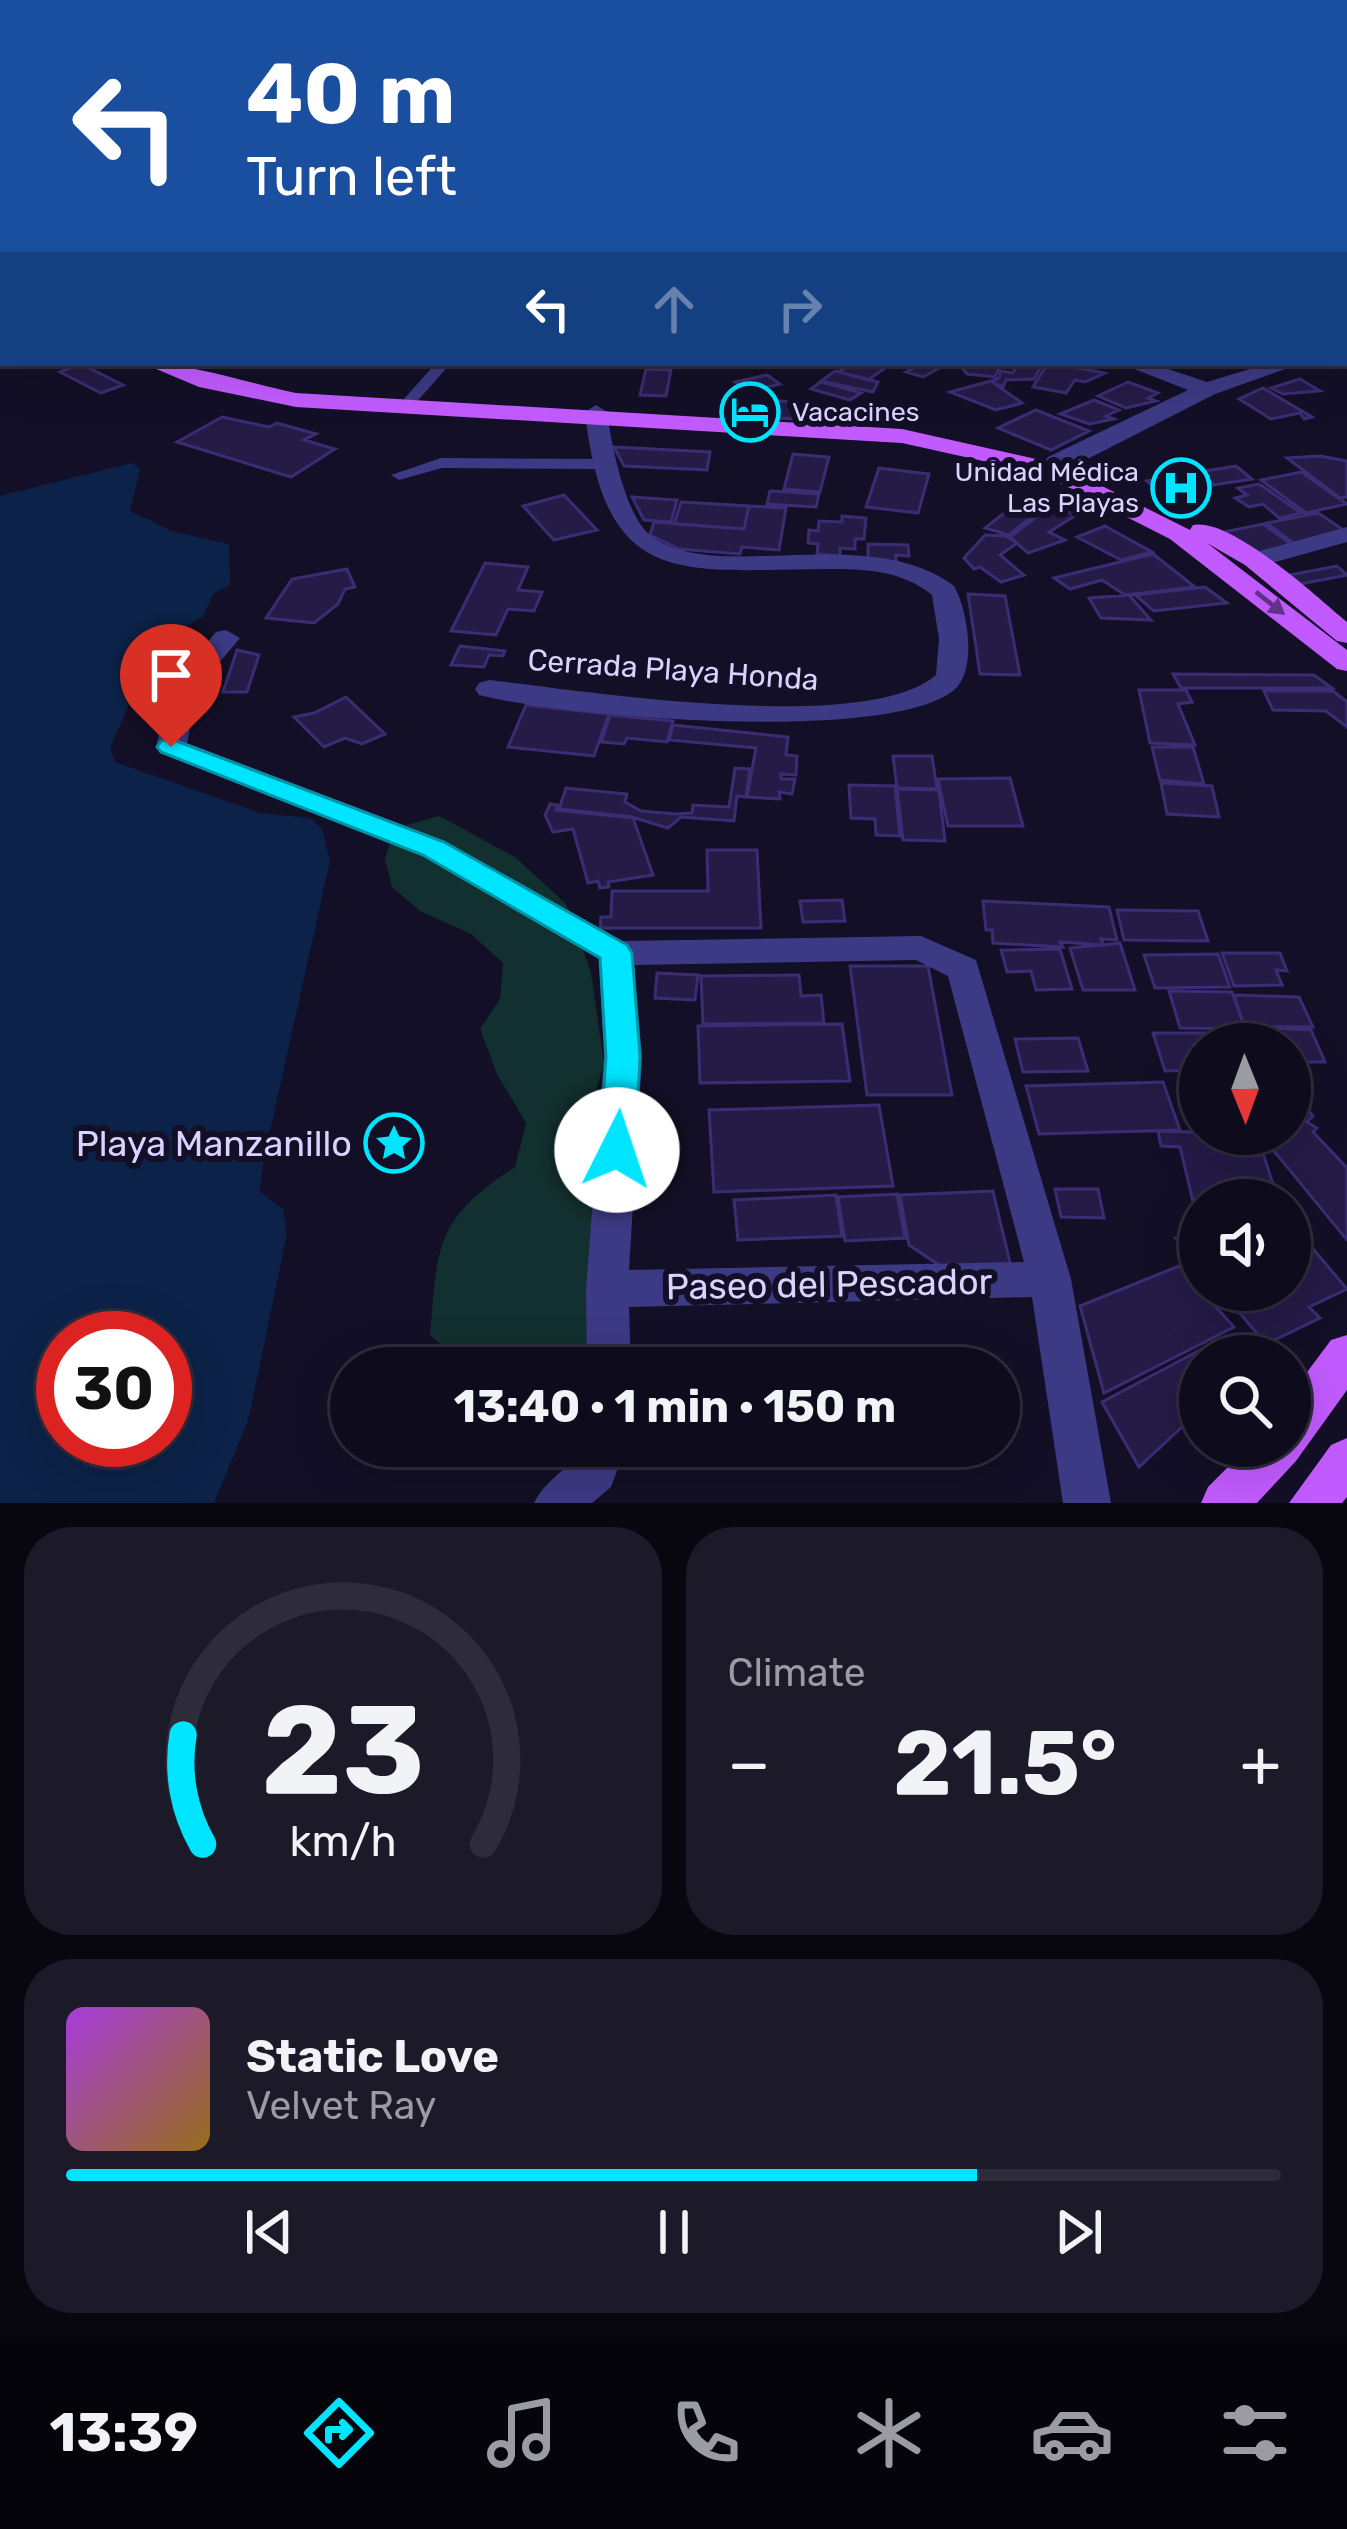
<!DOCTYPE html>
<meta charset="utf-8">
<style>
:root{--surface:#0e0b1c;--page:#1c1929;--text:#f1f3f6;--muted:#9b9ba3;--line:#2e2b3b;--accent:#00e5ff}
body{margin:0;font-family:Rubik,sans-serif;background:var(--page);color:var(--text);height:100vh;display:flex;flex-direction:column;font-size:45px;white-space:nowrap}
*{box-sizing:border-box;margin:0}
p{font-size:39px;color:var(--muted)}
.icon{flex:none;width:66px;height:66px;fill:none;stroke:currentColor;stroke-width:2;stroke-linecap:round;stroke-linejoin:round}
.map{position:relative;height:1503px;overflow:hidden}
.side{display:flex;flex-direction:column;gap:24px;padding:24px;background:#08060f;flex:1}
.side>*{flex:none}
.banner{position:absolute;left:0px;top:0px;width:1347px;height:366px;box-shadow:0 12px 48px #0002,0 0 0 3px var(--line);background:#1a4fa0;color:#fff;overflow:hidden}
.needle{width:78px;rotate:179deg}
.fabs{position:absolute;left:1179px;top:1023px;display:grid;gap:24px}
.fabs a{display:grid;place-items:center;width:132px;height:132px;border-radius:50%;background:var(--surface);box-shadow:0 12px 48px #0002,0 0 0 3px var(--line);font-size:60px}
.speed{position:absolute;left:36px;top:1311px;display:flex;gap:24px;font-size:60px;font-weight:700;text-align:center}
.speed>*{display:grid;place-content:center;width:156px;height:156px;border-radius:50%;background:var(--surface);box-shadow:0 12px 48px #0002,0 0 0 3px var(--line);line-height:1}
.speed .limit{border:18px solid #d22;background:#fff;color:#111}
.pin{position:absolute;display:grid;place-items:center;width:102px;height:102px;color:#fff;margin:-123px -51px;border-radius:50% 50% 50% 0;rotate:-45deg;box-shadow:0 0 12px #0007}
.pin .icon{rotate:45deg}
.me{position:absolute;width:132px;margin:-66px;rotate:4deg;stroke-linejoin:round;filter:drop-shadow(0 0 9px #0008)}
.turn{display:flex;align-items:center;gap:42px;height:252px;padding:0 48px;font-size:54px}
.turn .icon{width:156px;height:156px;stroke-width:2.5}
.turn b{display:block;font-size:84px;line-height:102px}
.lanes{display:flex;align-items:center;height:114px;padding:0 48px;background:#0003;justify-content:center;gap:60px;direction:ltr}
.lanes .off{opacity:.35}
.big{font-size:90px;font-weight:700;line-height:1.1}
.side .card{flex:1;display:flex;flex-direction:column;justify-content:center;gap:18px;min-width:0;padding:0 42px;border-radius:48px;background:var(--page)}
.side .dial{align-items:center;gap:0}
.dial svg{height:312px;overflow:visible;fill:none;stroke:var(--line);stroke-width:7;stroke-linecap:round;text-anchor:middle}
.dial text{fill:var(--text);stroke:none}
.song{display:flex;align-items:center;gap:36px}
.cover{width:144px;height:144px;border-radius:18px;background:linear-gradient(135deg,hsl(280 70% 55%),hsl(40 70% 35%))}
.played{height:12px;border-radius:6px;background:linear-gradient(90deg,var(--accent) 75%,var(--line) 75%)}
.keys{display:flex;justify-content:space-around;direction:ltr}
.heat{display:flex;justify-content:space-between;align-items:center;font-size:66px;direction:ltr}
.side .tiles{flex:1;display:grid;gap:24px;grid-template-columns:1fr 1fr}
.card:last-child{grid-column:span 2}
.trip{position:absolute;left:330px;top:1347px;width:690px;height:120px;border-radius:60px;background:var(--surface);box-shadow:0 12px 48px #0002,0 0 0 3px var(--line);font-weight:700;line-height:120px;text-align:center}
.menu{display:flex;height:192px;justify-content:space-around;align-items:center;background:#06040b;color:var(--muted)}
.menu .icon{width:84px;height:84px}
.menu .selected{color:var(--accent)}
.menu b{font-size:54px;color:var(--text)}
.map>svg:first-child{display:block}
.green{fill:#12302f}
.water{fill:#0c2248;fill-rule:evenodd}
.building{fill:#241b47;stroke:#3b2d73;stroke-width:3}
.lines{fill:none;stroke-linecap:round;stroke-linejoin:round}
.service{fill:#3d3a85;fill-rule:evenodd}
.minor{fill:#3d3a85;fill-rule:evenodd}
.primary{fill:#c25bff;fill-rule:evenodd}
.oneway{fill:#623188}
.route{fill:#00e5ff;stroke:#0095a6;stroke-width:3}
.labels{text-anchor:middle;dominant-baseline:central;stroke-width:12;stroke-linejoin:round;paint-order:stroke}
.far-poi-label{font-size:27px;fill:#d9d4ff;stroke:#130f26;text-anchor:start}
.street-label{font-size:30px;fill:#d9d4ff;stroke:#130f26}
.near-poi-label{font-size:36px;fill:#d9d4ff;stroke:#130f26;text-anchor:end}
.near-street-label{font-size:36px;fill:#d9d4ff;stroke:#130f26}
</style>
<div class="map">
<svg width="1347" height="1503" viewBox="0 0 1347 1503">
<rect width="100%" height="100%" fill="#130f26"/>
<!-- green -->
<path class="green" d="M439,816L515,857L566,904L591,972L604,1063L587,1122L595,1197L590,1368H458L459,1360L430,1335C438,1245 434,1220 515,1167L526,1123L497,1074L480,1029L500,999L503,963L471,934L420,911L392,887L385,859L391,839L403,826Z"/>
<!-- water -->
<path class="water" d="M132,463L140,469L130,511L172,531L229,544L230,585L213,594L203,617C149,641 133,698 110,748L115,762L260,813L310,818L322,829L330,861L263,1163L260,1192L283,1209L287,1234L248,1421L214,1503H0V496ZM63,1338H165V1440H63Z"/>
<!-- building -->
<path class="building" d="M852,363H892L868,380L839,372Z
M922,363H949L923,377L906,372Z
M958,363H1001L995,377L967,374Z
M1018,363H1043L1034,379L1006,380L1003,387L991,381L999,378L1001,371L1013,373Z
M1048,363H1050L1105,373L1085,382L1075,380L1066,393L1033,387Z
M81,364L123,385L101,393L60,372Z
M646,369L671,370L666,396L640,395Z
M835,371L839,372L878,382L873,392L821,381Z
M767,375L780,384L748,392L735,382Z
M1300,379L1320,391L1283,394L1271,388Z
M991,381L1022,403L996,410L950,392Z
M821,382L861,393L850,400L811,389Z
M1128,382L1158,393L1148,398L1156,401L1126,408L1098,396Z
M1263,388L1312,417L1304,419L1300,413L1271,419L1239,399Z
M729,398L813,403L811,420L726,415Z
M1094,400L1119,410L1106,416L1114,419L1089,424L1060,414Z
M1036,410L1089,431L1051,450L998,428Z
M222,417L269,427L277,423L316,434L304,440L335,449L291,477L177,442Z
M614,447L710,452L707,470L624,466Z
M793,454L829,457L820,492L784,489Z
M1320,456L1347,461V497L1340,498L1287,458Z
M1236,466L1252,479L1214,485L1199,472Z
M879,468L929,474L918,513L866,507Z
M1301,472L1347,504L1306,513L1261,480Z
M1193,473L1210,486L1163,495L1147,481Z
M1259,484L1268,490L1301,513L1279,518L1263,504L1249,507L1235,498L1247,495L1238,488Z
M770,491L819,494L816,507L767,504Z
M564,495L597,530L554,540L523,506Z
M632,497L677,500L671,522L644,520Z
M1025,497L1046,505L1009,535L985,528Z
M681,502L749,506L744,529L674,524Z
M749,506L786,508L779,550L742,547L740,554L679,549L650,535L654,522L744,529Z
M1051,506L1076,515L1049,532L1065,540L1028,553L1010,537Z
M1318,513L1345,531L1293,543L1267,523Z
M842,516L866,518L864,539H855V549L840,548V556L817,554L818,544L808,543L809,530L818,531L819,521L842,522Z
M1263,524L1291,544L1256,555L1219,533Z
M1105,526L1152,552L1121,560L1077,537Z
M985,535L1006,536L1017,543L1000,555L1024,575L1001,582L980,567L974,569L964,558Z
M868,544L908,545L909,556L896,555V566L868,565Z
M1153,554L1195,587L1125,595L1102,580L1070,589L1054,578Z
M485,563L528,567L518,590L542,592L534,611L508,609L496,635L451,631Z
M1337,566L1347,575L1301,584L1289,575Z
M347,569L355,587L345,589L338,604L314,623L266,618L292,579Z
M1205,587L1227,603L1154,611L1135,595Z
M968,594L1005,596L1020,675L980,674Z
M1129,595L1151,620L1101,618L1089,598Z
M460,646L505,651L503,656L489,655L484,667L451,665Z
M237,650L259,655L247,692H223Z
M1173,674L1314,675L1332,688H1181Z
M1139,690H1186L1192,702L1178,704L1195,745L1150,743Z
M1264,691H1333L1347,702V727L1326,711L1273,710Z
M346,697L385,734L362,744L345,738L324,747L294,717L314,713Z
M526,705L609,714L594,756L508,747Z
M610,715L673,721L667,742L627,738L624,744L601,742Z
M673,725L788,737L786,755L797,756L796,775L781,774V779H795L792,794L779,792L780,799L747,797L756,748L669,740Z
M1152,747H1193L1204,784L1160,780Z
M893,756H932L937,789L897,788Z
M735,768L750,769L746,797L737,796L734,821L681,817L668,828L632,817L559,809L566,788L627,794L625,802L641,811L676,814L692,813L693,805L729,807Z
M1010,778L1023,826H948L938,779Z
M1161,783L1212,786L1219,817L1167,814Z
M849,785L895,786L900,836L876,835L875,819L851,818Z
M897,789L939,790L945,841L903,840Z
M550,804L557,805L556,810L633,818L653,875L608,882L609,887L600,888L598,881L588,883L573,829L553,832L545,815Z
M707,850H757L761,928H600L601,917H611L612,891H708Z
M842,900L845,921L803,922L800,901Z
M983,901L1109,907L1117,940L1101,939L1103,945L1060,942L1063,947L993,943L992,930H986Z
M1117,910L1198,911L1208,941L1124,940Z
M1120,943L1135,990H1083L1070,948Z
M1060,949L1072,989L1036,990L1031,971L1007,972L1001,950Z
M1222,953H1280L1287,971L1276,970L1282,985L1234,986Z
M1218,954L1230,987L1155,988L1144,955Z
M850,966H928L952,1095H867Z
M657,973L698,975L695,1000L655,998Z
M799,975L801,996L821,995L824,1023L703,1024L701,976Z
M1169,991L1232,992L1245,1029L1180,1028Z
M1234,995L1299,997L1313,1027L1244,1026Z
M842,1024L850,1081L700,1083L698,1026Z
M1250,1027L1311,1030L1325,1062H1290V1044H1256Z
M1153,1033H1224L1228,1044H1200V1070L1165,1071Z
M1078,1038L1088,1071L1023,1072L1015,1039Z
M1163,1082L1180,1130L1039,1134L1026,1086Z
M1291,1088L1313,1116L1307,1122L1317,1128L1313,1132L1347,1168V1240L1260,1134H1290Z
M879,1105L893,1186L714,1192L709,1110Z
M1158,1131L1257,1134L1278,1200H1200V1231L1180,1147L1161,1146Z
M1055,1189H1098L1104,1218L1061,1217Z
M993,1191L1011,1267L945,1269L909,1245L900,1195Z
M897,1194L905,1238L845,1241L838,1197Z
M836,1195L842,1236L738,1240L734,1200Z
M1290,1214H1295L1302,1236L1347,1289L1309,1307L1320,1318L1266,1344L1220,1290H1290Z
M1200,1237V1266L1176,1238Z
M1179,1266L1234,1327L1104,1393L1080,1306Z
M1223,1338L1237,1356H1200V1410L1139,1467L1102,1402Z"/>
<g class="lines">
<!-- service -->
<path class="service" d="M436,363H451L414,405H404V399Z
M441,458L603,459L611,464L603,469L442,468L399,480L391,475Z"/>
<!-- minor -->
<path class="minor" d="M256,0H280L283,3H259Z
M382,0H405L408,3H385Z
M445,0H531L534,3H442Z
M1344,21H1347V29H1344Z
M1344,51H1347V59H1344Z
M3,105V115L0,116V106Z
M1344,139H1347V149H1344Z
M0,157H3V167H0Z
M1347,300V315L1344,316V301Z
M0,307H3V319H0Z
M1344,343H1347V355H1344Z
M1119,363H1150L1207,382L1270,363H1302L1215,394L1058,474H1042L1038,469L1048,457L1188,390Z
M596,405L607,412C611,443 625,514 649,534C711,587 867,520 954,586C968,611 978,671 953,691C884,744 566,717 479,695L475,689L479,683L489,680C584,691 866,736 936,675L939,639L932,595C901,570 866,569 827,569C679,570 605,590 585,412Z
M1347,527V542L1254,568L1241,560L1245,555Z
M226,630L240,638L198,688L187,743L445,841L622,941L921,936L976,960L1071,1279L1111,1503H1063L1032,1297L629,1307L631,1368H587L586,1289L604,1057L599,959L423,855L160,753L156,747L170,686L216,632ZM916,960L948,976L1024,1262L629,1270L642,1057L634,965Z
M580,1446H626L611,1487L592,1503H534C545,1479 571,1470 580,1446Z"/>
<!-- primary -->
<path class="primary" d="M0,206L3,207V219L0,218Z
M0,234H3V247H0Z
M142,363C192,363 246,383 296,393L902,429L1058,464L1190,530L1193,525C1231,517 1317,597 1347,622V643L1337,641L1245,565L1207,543L1347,650V671L1337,669L1170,539L1042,474L902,443L296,407L199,387Z
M1347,1335V1390L1296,1461L1257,1503H1201L1208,1487L1249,1446H1290V1395L1331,1340Z
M1347,1438V1497L1342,1503H1289L1331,1445Z"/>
</g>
<!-- one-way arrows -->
<defs><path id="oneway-solid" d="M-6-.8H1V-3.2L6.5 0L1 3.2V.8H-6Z" transform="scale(3)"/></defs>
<use class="oneway" href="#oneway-solid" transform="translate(1270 603) rotate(38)"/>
<!-- route -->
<path class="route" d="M171,739L444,842L627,945L632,953L640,1057L635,1150L629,1160L617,1164L604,1160L599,1150L606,1057L600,958L423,855L161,752L157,747L161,741Z"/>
<!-- icons -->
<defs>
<g id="hotel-ring" transform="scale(3)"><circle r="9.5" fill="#130f26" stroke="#00e5ff" stroke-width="1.5"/><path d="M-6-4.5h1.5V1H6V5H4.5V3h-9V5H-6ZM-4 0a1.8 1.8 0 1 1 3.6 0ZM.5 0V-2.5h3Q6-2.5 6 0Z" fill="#00e5ff"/></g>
<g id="hospital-ring" transform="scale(3)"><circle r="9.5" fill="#130f26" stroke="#00e5ff" stroke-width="1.5"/><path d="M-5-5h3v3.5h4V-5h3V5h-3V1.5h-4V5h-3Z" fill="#00e5ff"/></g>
<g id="sight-ring" transform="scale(3)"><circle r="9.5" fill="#130f26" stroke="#00e5ff" stroke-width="1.5"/><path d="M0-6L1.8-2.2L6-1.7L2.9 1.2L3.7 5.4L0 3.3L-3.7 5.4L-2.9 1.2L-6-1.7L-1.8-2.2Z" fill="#00e5ff"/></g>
</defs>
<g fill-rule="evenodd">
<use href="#hotel-ring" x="750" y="412"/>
<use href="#hospital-ring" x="1181" y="488"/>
<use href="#sight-ring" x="394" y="1143"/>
</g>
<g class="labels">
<!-- far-poi labels -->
<g class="far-poi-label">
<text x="792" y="412">Vacacines</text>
<text x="1139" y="472" text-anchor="end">Unidad Médica<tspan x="1139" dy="31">Las Playas</tspan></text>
</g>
<!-- street labels -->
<g class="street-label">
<text transform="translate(673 670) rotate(4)">Cerrada Playa Honda</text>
</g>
<!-- near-poi labels -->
<g class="near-poi-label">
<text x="352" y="1143">Playa Manzanillo</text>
</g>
<!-- near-street labels -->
<g class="near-street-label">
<text transform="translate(829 1284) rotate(-1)">Paseo del Pescador</text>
</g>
</g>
</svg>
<div class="fabs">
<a><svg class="needle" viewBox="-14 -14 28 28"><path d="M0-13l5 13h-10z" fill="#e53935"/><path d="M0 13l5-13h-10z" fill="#9b9ba3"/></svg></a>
<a><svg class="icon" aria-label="sound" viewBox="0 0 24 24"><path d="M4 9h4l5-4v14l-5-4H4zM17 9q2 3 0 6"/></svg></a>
<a><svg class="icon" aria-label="search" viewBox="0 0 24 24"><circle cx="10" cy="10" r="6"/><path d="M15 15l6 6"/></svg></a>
</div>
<div class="speed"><div class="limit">30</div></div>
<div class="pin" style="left:171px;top:747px;background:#d93025"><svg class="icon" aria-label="arrive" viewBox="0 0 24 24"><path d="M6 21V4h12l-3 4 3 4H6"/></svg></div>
<svg class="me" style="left:617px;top:1150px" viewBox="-20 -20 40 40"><circle r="19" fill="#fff"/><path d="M0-13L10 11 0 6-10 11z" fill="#00e5ff"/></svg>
<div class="trip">13:40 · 1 min · 150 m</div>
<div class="banner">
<div class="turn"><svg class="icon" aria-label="left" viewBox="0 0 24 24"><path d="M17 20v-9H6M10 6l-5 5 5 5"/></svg><div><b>40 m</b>Turn left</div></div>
<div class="lanes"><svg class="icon" aria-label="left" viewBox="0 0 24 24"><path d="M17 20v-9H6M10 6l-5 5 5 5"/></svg><svg class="icon off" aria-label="ahead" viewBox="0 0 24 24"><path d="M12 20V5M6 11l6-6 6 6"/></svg><svg class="icon off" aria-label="right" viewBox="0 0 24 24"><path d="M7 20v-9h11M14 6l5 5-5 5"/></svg></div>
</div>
</div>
<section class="side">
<div class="tiles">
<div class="card dial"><svg viewBox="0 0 100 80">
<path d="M14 69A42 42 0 1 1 86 69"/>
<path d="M14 69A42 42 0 0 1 9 41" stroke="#00e5ff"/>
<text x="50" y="56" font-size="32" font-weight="700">23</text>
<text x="50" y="72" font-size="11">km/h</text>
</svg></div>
<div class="card"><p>Climate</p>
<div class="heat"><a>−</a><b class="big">21.5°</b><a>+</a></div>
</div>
<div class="card">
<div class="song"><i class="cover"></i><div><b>Static Love</b><p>Velvet Ray</p></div></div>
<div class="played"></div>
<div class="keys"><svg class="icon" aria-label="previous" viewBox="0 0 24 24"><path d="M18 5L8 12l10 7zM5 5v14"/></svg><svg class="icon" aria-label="pause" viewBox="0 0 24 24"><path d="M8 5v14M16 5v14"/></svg><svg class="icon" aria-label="next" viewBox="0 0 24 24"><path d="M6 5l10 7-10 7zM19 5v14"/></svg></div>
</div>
</div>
</section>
<nav class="menu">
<b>13:39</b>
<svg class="icon selected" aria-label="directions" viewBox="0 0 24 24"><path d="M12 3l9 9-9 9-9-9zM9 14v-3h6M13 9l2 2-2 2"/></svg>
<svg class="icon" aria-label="music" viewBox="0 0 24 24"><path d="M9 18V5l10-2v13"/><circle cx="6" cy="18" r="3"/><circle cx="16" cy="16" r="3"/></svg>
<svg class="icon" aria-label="phone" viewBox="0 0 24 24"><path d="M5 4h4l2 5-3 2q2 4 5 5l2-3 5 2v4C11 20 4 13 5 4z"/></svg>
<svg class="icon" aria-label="climate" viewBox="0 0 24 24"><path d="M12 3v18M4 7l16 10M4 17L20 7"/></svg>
<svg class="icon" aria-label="car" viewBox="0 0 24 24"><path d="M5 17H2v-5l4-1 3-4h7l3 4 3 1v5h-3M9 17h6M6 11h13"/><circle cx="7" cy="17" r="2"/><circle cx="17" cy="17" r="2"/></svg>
<svg class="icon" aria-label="filters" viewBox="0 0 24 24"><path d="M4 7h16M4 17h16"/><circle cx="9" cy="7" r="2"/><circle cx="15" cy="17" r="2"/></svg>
</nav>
